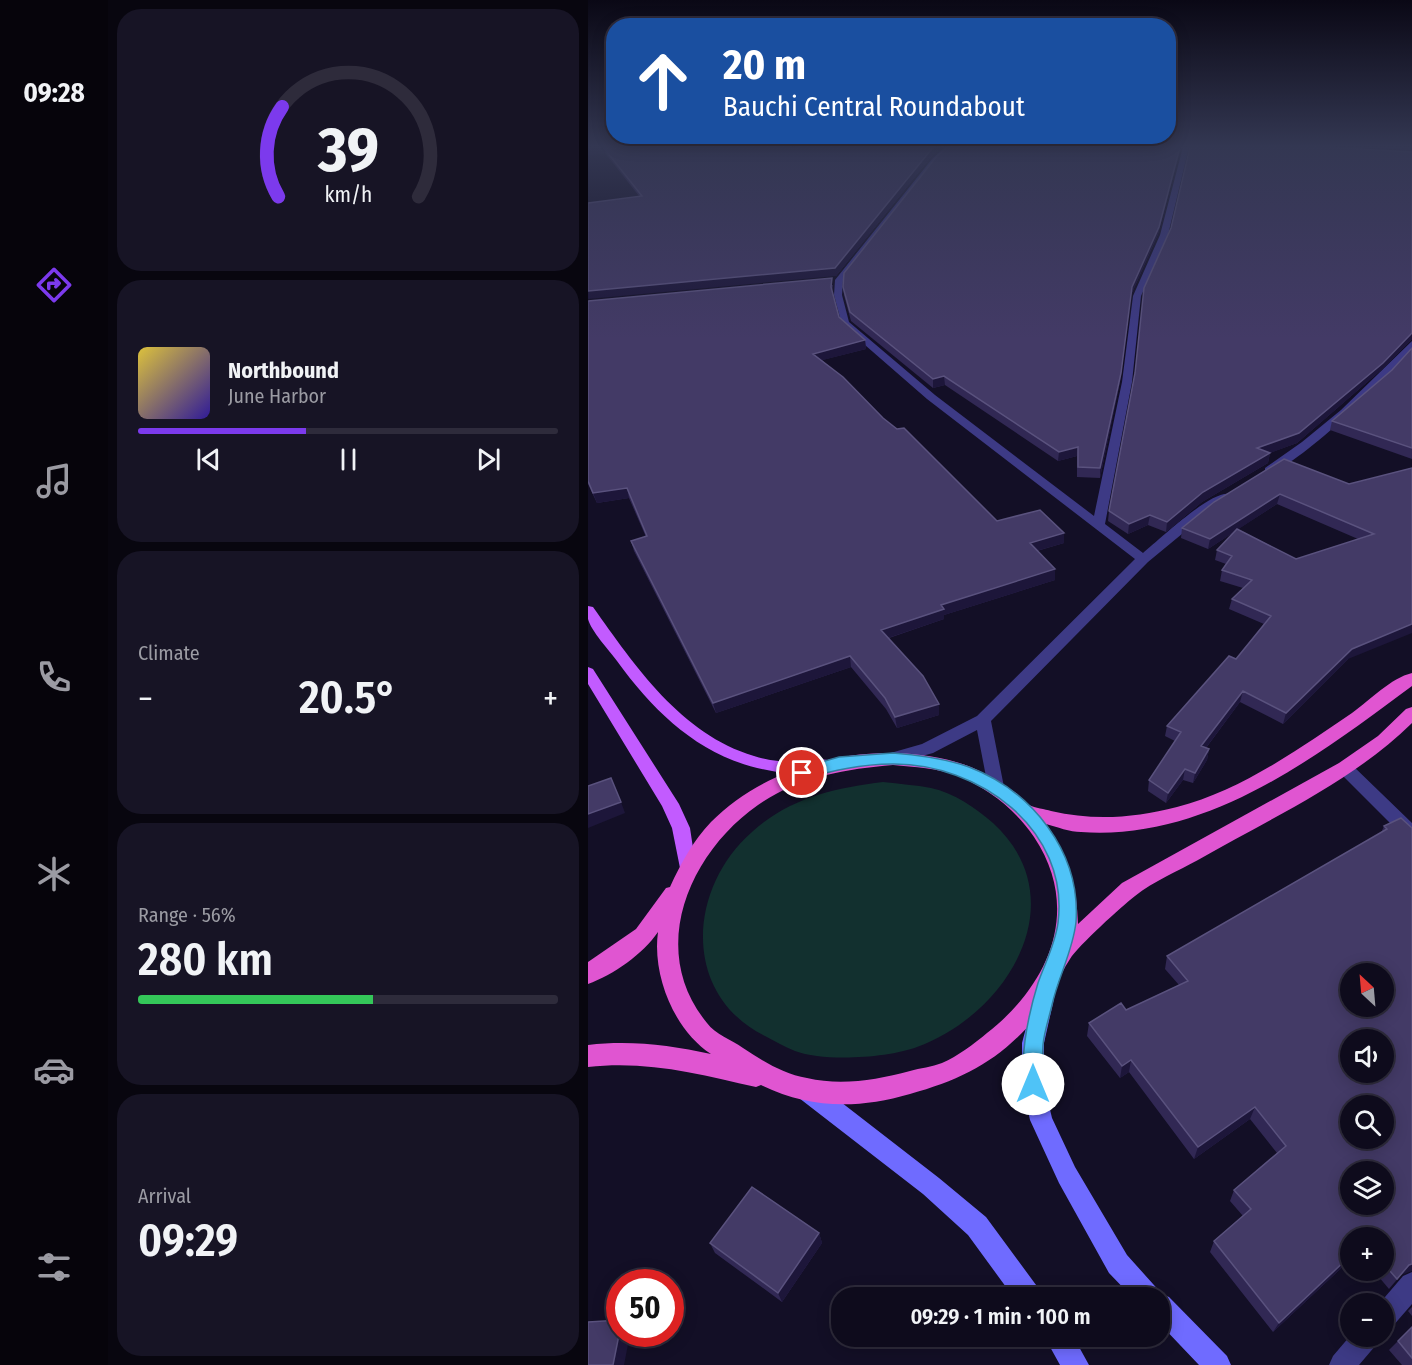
<!DOCTYPE html>
<meta charset="utf-8">
<style>
:root{--surface:#0e0b1c;--page:#171425;--text:#f1f3f6;--muted:#9b9ba3;--line:#2e2b3b;--accent:#7c3aed}
body{margin:0;font-family:"Fira Sans Condensed",sans-serif;background:var(--page);color:var(--text);height:100vh;display:flex;flex-direction:column;font-size:22px;white-space:nowrap}
*{box-sizing:border-box;margin:0}
p{font-size:20px;color:var(--muted)}
.icon{flex:none;width:33px;height:33px;fill:none;stroke:currentColor;stroke-width:2;stroke-linecap:round;stroke-linejoin:round}
.map{position:relative;flex:1;overflow:hidden}
.drawer{display:flex;flex-direction:column;gap:9px;padding:9px;background:#08060f;width:480px}
.drawer>*{flex:none}
.banner{position:absolute;left:18px;top:18px;width:570px;height:126px;border-radius:24px;box-shadow:0 3px 15px #0003,0 0 0 2px var(--line);background:#1a4fa0;color:#fff;overflow:hidden}
.needle{width:39px;rotate:334deg}
.tools{position:absolute;left:752px;top:963px;display:grid;gap:12px}
.tools a{display:grid;place-items:center;width:54px;height:54px;border-radius:50%;background:var(--surface);box-shadow:0 3px 15px #0003,0 0 0 2px var(--line);font-size:30px}
.speed{position:absolute;left:18px;top:1269px;display:flex;gap:12px;font-size:30px;font-weight:700;text-align:center}
.speed>*{display:grid;place-content:center;width:78px;height:78px;border-radius:50%;background:var(--surface);box-shadow:0 3px 15px #0003,0 0 0 2px var(--line);line-height:1}
.speed .limit{border:9px solid #d22;background:#fff;color:#111}
.pin{position:absolute;display:grid;place-items:center;width:51px;height:51px;color:#fff;margin:-26px;border:3px solid #fff;border-radius:50%;box-shadow:0 2px 6px #0007}
.me{position:absolute;width:66px;margin:-33px;rotate:0deg;stroke-linejoin:round;filter:drop-shadow(0 0 4px #0008)}
.turn{display:flex;align-items:center;gap:21px;height:126px;padding:0 18px;font-size:27px}
.turn .icon{width:78px;height:78px;stroke-width:2.5}
.turn b{display:block;font-size:42px;line-height:51px}
.big{font-size:45px;font-weight:600;line-height:1.1}
.drawer .card{flex:1;display:flex;flex-direction:column;justify-content:center;gap:9px;min-width:0;padding:0 21px;border-radius:24px;background:var(--page)}
.drawer .dial{align-items:center;gap:0}
.dial svg{height:156px;overflow:visible;fill:none;stroke:var(--line);stroke-width:7;stroke-linecap:round;text-anchor:middle}
.dial text{fill:var(--text);stroke:none}
.song{display:flex;align-items:center;gap:18px}
.cover{width:72px;height:72px;border-radius:9px;background:linear-gradient(135deg,hsl(50 70% 55%),hsl(250 70% 35%))}
.played{height:6px;border-radius:3px;background:linear-gradient(90deg,var(--accent) 40%,var(--line) 40%)}
.keys{display:flex;justify-content:space-around;direction:ltr}
.heat{display:flex;justify-content:space-between;align-items:center;font-size:33px;direction:ltr}
.charge{height:9px;border-radius:4px;background:linear-gradient(90deg,#34c759 56%,var(--line) 0)}
.trip{position:absolute;left:243px;top:1287px;width:339px;height:60px;border-radius:24px;background:var(--surface);box-shadow:0 3px 15px #0003,0 0 0 2px var(--line);font-weight:600;line-height:60px;text-align:center}
main{display:flex;flex:1;min-height:0}
.tabs{display:flex;flex-direction:column;width:108px;justify-content:space-around;align-items:center;background:#06040b;color:var(--muted)}
.tabs .icon{width:42px;height:42px}
.tabs .on{color:var(--accent)}
.tabs b{font-size:27px;color:var(--text)}
.map>svg:first-child{display:block}
.green{fill:#12302f}
.lines{fill:none;stroke-linecap:round;stroke-linejoin:round}
.minor{fill:#3d3a85;fill-rule:evenodd}
.secondary{fill:#6f6bff;fill-rule:evenodd}
.primary{fill:#c25bff;fill-rule:evenodd}
.trunk{fill:#e055d1;fill-rule:evenodd}
.wall{fill:#312854;fill-rule:evenodd}
.shaded-wall{fill:#1d163a}
.building{fill:#433a66;stroke:#5a527e;stroke-width:1.5;fill-rule:evenodd}
.route{fill:#4fc3f7;stroke:#337fa1;stroke-width:1.5}
</style>
<main>
<nav class="tabs">
<b>09:28</b>
<svg class="icon on" aria-label="directions" viewBox="0 0 24 24"><path d="M12 3l9 9-9 9-9-9zM9 14v-3h6M13 9l2 2-2 2"/></svg>
<svg class="icon" aria-label="music" viewBox="0 0 24 24"><path d="M9 18V5l10-2v13"/><circle cx="6" cy="18" r="3"/><circle cx="16" cy="16" r="3"/></svg>
<svg class="icon" aria-label="phone" viewBox="0 0 24 24"><path d="M5 4h4l2 5-3 2q2 4 5 5l2-3 5 2v4C11 20 4 13 5 4z"/></svg>
<svg class="icon" aria-label="climate" viewBox="0 0 24 24"><path d="M12 3v18M4 7l16 10M4 17L20 7"/></svg>
<svg class="icon" aria-label="car" viewBox="0 0 24 24"><path d="M5 17H2v-5l4-1 3-4h7l3 4 3 1v5h-3M9 17h6M6 11h13"/><circle cx="7" cy="17" r="2"/><circle cx="17" cy="17" r="2"/></svg>
<svg class="icon" aria-label="filters" viewBox="0 0 24 24"><path d="M4 7h16M4 17h16"/><circle cx="9" cy="7" r="2"/><circle cx="15" cy="17" r="2"/></svg>
</nav>
<section class="drawer">
<div class="card dial"><svg viewBox="0 0 100 80">
<path d="M14 69A42 42 0 1 1 86 69"/>
<path d="M14 69A42 42 0 0 1 16 23" stroke="#7c3aed"/>
<text x="50" y="56" font-size="32" font-weight="700">39</text>
<text x="50" y="72" font-size="11">km/h</text>
</svg></div>
<div class="card">
<div class="song"><i class="cover"></i><div><b>Northbound</b><p>June Harbor</p></div></div>
<div class="played"></div>
<div class="keys"><svg class="icon" aria-label="previous" viewBox="0 0 24 24"><path d="M18 5L8 12l10 7zM5 5v14"/></svg><svg class="icon" aria-label="pause" viewBox="0 0 24 24"><path d="M8 5v14M16 5v14"/></svg><svg class="icon" aria-label="next" viewBox="0 0 24 24"><path d="M6 5l10 7-10 7zM19 5v14"/></svg></div>
</div>
<div class="card"><p>Climate</p>
<div class="heat"><a>−</a><b class="big">20.5°</b><a>+</a></div>
</div>
<div class="card"><p>Range · 56%</p><b class="big">280 km</b><div class="charge"></div></div>
<div class="card"><p>Arrival</p><b class="big">09:29</b></div>
</section>
<div class="map">
<svg width="824" height="1365" viewBox="0 0 824 1365">
<rect width="100%" height="100%" fill="#130f26"/>
<!-- green -->
<path class="green" d="M295,782C311,784 328,785 343,788C366,793 388,808 405,823C489,900 420,1014 329,1047C300,1058 236,1062 207,1051C197,1047 187,1041 177,1036C93,994 100,888 164,832C201,798 247,788 295,782Z"/>
<g class="lines">
<!-- minor -->
<path class="minor" d="M357,147H364L348,161L255,280L254,295L261,322L347,395L506,516L534,382L545,296L572,235L595,147H601L580,235L553,296L544,382L517,524L555,553C571,540 622,491 641,494L643,497L623,510L560,562L403,721L416,787L414,791H402L400,787L389,730L345,753L305,764L299,762L297,758L299,754L334,744L389,716L547,559L339,399L254,325L246,295L247,280L344,159Z
M824,341V350C805,372 702,477 677,472V468L714,442L753,410Z
M757,762L763,764L824,823V841L818,839L751,772L749,768L751,764Z
M824,1272V1304L804,1327L795,1331V1304H791L815,1276Z
M762,1336H792L788,1345L771,1365H741L745,1356Z"/>
<!-- secondary -->
<path class="secondary" d="M457,985L464,987L467,994L456,1043V1084L464,1118L487,1167L539,1255L574,1294L581,1297L639,1356L643,1365H611L572,1324V1298H545L521,1273L471,1183L442,1120L434,1084V1043L447,994L450,987Z
M219,1079L227,1082L351,1178L398,1217L451,1289L455,1298H426L380,1235L335,1194L211,1098L208,1090L211,1082Z
M456,1336H485L501,1365H472Z"/>
<!-- primary -->
<path class="primary" d="M0,606L5,607C47,666 93,734 166,756C178,760 194,762 207,762C219,762 231,757 243,761L245,765L243,769C224,775 204,775 184,771C116,760 68,715 29,661C21,650 3,631 0,619C0,616 0,610 0,606Z
M0,667L5,669L91,804L102,828L108,868L105,873L99,875L93,873L84,828L74,806L0,684Z"/>
<!-- trunk -->
<path class="trunk" d="M824,673V686C728,757 619,841 493,832C482,832 469,827 458,824C480,855 489,886 490,924L534,883L751,763L790,736L818,709L824,707V723C764,782 683,818 610,860C590,871 566,881 547,896C534,906 490,946 482,959C470,977 465,997 451,1014C414,1059 377,1079 322,1094C270,1109 222,1109 173,1085L168,1087C112,1074 58,1060 0,1067V1045C42,1040 82,1045 123,1054C86,1030 64,975 70,932C55,954 25,975 0,984V962L48,929L78,888L82,887C93,863 105,841 123,822C183,761 286,739 368,762C390,768 409,780 428,793C432,796 437,802 441,805C447,808 457,809 463,811C506,821 546,818 589,807C652,791 711,749 764,713C782,700 803,678 824,673ZM305,765C326,767 350,768 370,776C400,788 428,810 446,837C494,909 462,984 399,1033C386,1044 370,1056 354,1063C344,1067 332,1068 322,1071C288,1080 253,1086 219,1078C195,1074 175,1061 155,1048C144,1040 127,1034 119,1023C59,950 101,853 170,805C210,777 257,769 305,765Z"/>
</g>
<!-- wall -->
<path class="wall" d="M0,147L201,148H208V147H353L342,158L248,276L51,196L17,153L0,155Z
M360,147H593L570,234L543,295L532,382L512,478L489,477V456L470,461L357,385L345,388L263,321L256,295L255,287Z
M744,147H824V150Z
M824,152V339L792,371L709,443L681,453H682L680,463L614,502L578,532L560,525L540,534L520,521L521,511L583,228Z
M245,285L244,292L251,317L277,340L278,349L234,360L295,418L409,521L476,533V543L449,551L467,569V580L356,615V619L301,638L351,715L309,728L298,709L263,667L128,713L46,551L43,541L58,537L41,498L9,503L0,484V301Z
M824,348V459L742,430L744,421L804,370Z
M824,468L760,659L695,724L652,702L618,748L621,749L619,760L605,783L595,780L578,803L560,791L561,780L587,741L577,736L579,726L648,659L676,624L641,609L644,599L655,588L632,581L634,570L638,564L627,560L629,550L646,532L620,549L593,538L594,528L626,502L761,484ZM689,504L770,539L708,559L650,529Z
M813,818V1275L801,1289L785,1270H795V1238H762V1260L685,1332L622,1252L626,1241L655,1216L642,1201L646,1190L689,1153L662,1119L606,1159L541,1072L532,1078L499,1036L501,1023L538,1010L591,985L577,969L579,956L793,833L796,826Z
M231,1233L234,1243L194,1302L127,1253L122,1243Z
M824,1307V1316L820,1311Z
M824,1327V1365H814L801,1350Z"/>
<!-- shaded-wall -->
<path class="shaded-wall" d="M15,147L17,153L0,155V149Z
M346,147H353L342,158L248,276L0,299V291L342,151Z
M592,147H593L570,234L543,295L532,382L512,478V468L544,287Z
M824,333V339L792,371L709,443L668,458L669,448Z
M277,340L278,349L227,362L225,354Z
M356,376L357,385L345,388V379Z
M490,447L489,456L470,461L471,452Z
M682,453L680,463L614,502L578,532L579,522L615,492Z
M39,488L41,498L9,503L5,493Z
M692,494L689,504L620,549L622,539Z
M562,515L560,525L540,534L541,524Z
M476,533V543L441,553L442,543Z
M467,569V580L356,615V619L294,640L293,630L353,605Z
M824,624V633L760,659L695,724L698,713L764,649Z
M262,656L263,667L128,713L125,703Z
M655,691L652,702L611,757L613,746Z
M351,704V715L309,728L307,717Z
M621,749L619,760L605,783L607,773Z
M597,769L595,780L578,803L580,793Z
M33,802L37,813L0,828V814Z
M543,1060L541,1072L532,1078L534,1066Z
M667,1107L662,1119L606,1159L610,1147Z
M231,1233L234,1243L194,1302L190,1293Z
M762,1256V1260L685,1332L691,1323Z
M824,1264V1271L813,1275L801,1289L821,1265Z
M32,1330V1334H42L36,1365H25Z"/>
<!-- building -->
<path class="building" d="M15,147H201V148H208V147H346L342,151L247,268L0,291V203L54,196Z
M360,147H592L571,227L544,287L533,373L512,468L490,467V447L471,452L356,376L345,379L262,312L255,287L256,273L349,156Z
M602,147H737L824,152V333L795,363L711,433L669,448L682,453L615,492L579,522L562,515L541,524L521,511L547,373L556,288L583,228Z
M244,278L243,287L251,317L277,340L225,354L255,377L295,418L309,429L316,428L409,521L452,510L476,533L442,543L467,569L353,605L356,609L293,630L335,676L351,704L307,717L297,698L262,656L125,703L43,541L59,536L39,488L5,493L0,481V301Z
M824,348V448L744,421L804,370Z
M696,459L761,484L824,468V624L764,649L698,713L655,691L613,746L621,749L607,773L597,769L580,793L561,780L593,732L579,726L641,656L648,659L683,616L644,599L664,580L634,570L644,556L629,550L649,529L708,559L786,534L692,494L622,539L594,528L626,502Z
M23,778L33,802L0,814V786Z
M813,818L824,828V1264L821,1265L809,1279L795,1263V1238H762V1256L691,1323L626,1241L663,1209L646,1190L698,1146L667,1107L610,1147L543,1060L534,1066L501,1023L533,1003L538,1010L600,981L579,956L799,829L796,826ZM762,974H795V1006H762ZM762,1040H795V1072H762ZM762,1106H795V1138H762ZM762,1172H795V1204H762Z
M164,1187L231,1233L190,1293L122,1243Z
M32,1320V1330L25,1365H0V1322Z
M824,1327V1358L810,1341Z"/>
<!-- sky -->
<linearGradient id="sky" x2="0" y2="1"><stop stop-color="#0a0815"/><stop offset="0.43" stop-color="#333752"/><stop offset="1" stop-color="#333752" stop-opacity="0"/></linearGradient>
<rect width="824" height="339" fill="url(#sky)"/>
<!-- route -->
<path class="route" d="M305,753C330,755 356,758 381,767C444,791 493,852 488,922C485,951 470,977 464,1005C461,1018 456,1032 455,1045C454,1060 458,1077 452,1090L445,1093L438,1090C434,1082 435,1073 435,1064C436,1037 442,1009 450,983C457,963 467,945 470,923C482,829 390,763 304,764C273,764 244,771 214,779L207,773L209,769L251,757Z"/>
</svg>
<div class="tools">
<a><svg class="needle" viewBox="-14 -14 28 28"><path d="M0-13l5 13h-10z" fill="#e53935"/><path d="M0 13l5-13h-10z" fill="#9b9ba3"/></svg></a>
<a><svg class="icon" aria-label="sound" viewBox="0 0 24 24"><path d="M4 9h4l5-4v14l-5-4H4zM17 9q2 3 0 6"/></svg></a>
<a><svg class="icon" aria-label="search" viewBox="0 0 24 24"><circle cx="10" cy="10" r="6"/><path d="M15 15l6 6"/></svg></a>
<a><svg class="icon" aria-label="layers" viewBox="0 0 24 24"><path d="M12 4l9 5-9 5-9-5zM3 14l9 5 9-5"/></svg></a>
<a>+</a>
<a>−</a>
</div>
<div class="speed"><div class="limit">50</div></div>
<div class="pin" style="left:214px;top:773px;background:#d93025"><svg class="icon" aria-label="arrive" viewBox="0 0 24 24"><path d="M6 21V4h12l-3 4 3 4H6"/></svg></div>
<svg class="me" style="left:445px;top:1084px" viewBox="-20 -20 40 40"><circle r="19" fill="#fff"/><path d="M0-13L10 11 0 6-10 11z" fill="#4fc3f7"/></svg>
<div class="trip">09:29 · 1 min · 100 m</div>
<div class="banner">
<div class="turn"><svg class="icon" aria-label="ahead" viewBox="0 0 24 24"><path d="M12 20V5M6 11l6-6 6 6"/></svg><div><b>20 m</b>Bauchi Central Roundabout</div></div>
</div>
</div>
</main>
